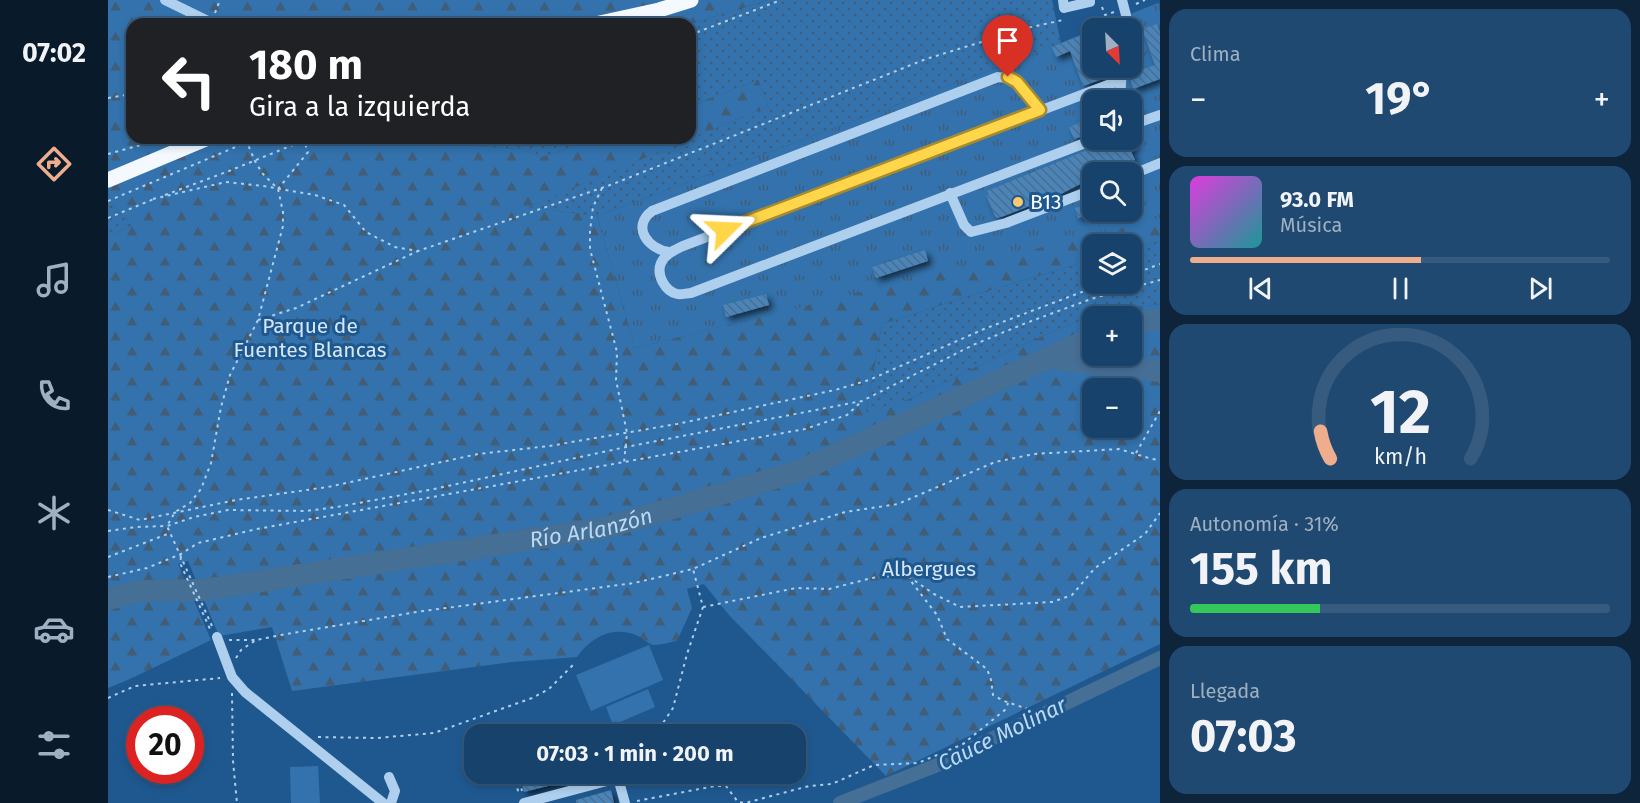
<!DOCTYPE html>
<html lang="es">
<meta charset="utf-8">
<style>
:root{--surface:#17426b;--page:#204971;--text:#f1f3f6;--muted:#9eb0c1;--line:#365b7e;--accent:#eead8d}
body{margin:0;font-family:"Fira Sans",sans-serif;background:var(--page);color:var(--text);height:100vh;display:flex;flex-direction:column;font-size:22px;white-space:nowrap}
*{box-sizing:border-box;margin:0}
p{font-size:20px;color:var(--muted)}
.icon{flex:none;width:33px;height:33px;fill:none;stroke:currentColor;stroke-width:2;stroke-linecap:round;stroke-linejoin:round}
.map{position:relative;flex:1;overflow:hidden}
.details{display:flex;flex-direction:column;gap:9px;padding:9px;background:#0d243b;width:480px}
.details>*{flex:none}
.guide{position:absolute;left:18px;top:18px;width:570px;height:126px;border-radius:18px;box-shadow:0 3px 9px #0003,0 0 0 2px var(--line);background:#202124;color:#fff;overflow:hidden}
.needle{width:39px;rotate:156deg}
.buttons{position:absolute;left:974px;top:18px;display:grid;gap:12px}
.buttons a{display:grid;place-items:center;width:60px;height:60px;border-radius:12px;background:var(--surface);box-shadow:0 3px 9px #0003,0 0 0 2px var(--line);font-size:30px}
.speed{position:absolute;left:18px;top:706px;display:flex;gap:12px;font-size:30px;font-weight:700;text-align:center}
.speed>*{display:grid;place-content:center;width:78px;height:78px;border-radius:50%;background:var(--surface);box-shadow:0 3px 9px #0003,0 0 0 2px var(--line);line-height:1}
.speed .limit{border:9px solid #d22;background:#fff;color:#111}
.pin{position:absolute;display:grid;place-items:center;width:51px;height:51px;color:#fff;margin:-62px -26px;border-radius:50% 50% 50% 0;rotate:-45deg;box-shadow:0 0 6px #0007}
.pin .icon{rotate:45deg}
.me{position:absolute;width:66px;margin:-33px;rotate:69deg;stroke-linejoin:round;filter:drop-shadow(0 0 4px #0008)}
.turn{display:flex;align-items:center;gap:21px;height:126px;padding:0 24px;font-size:27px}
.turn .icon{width:78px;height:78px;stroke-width:2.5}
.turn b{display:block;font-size:42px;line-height:51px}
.big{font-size:45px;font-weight:700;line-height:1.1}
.details .widget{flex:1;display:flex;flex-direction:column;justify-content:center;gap:9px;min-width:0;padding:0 21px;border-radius:18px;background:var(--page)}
.details .dial{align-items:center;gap:0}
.dial svg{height:156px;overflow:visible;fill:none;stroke:var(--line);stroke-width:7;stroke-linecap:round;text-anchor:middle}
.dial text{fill:var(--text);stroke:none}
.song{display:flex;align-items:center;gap:18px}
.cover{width:72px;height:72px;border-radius:9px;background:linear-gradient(135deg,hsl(300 70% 55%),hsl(180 70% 35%))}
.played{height:6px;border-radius:3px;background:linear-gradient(90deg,var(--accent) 55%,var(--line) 55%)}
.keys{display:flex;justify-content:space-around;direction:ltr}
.heat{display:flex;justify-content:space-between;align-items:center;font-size:33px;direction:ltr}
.charge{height:9px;border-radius:4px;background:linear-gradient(90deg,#34c759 31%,var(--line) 0)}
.trip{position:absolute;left:356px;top:724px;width:342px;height:60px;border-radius:18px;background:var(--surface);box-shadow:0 3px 9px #0003,0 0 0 2px var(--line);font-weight:700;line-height:60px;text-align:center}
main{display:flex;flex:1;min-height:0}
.tab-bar{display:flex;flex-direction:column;width:108px;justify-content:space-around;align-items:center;background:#091a2b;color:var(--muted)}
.tab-bar .icon{width:42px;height:42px}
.tab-bar .selected{color:var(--accent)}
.tab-bar b{font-size:27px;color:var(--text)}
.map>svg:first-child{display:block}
.grass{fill:url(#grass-dots)}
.forest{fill:url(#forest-firs);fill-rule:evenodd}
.park{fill:url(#park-tufts);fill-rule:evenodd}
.pitch{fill:#3372ac}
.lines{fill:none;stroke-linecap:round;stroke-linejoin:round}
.canal{stroke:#466f96;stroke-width:14}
.river{stroke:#466f96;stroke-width:22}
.building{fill:url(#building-back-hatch);filter:url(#shadow)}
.path{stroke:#aecfed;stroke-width:2;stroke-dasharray:3 4.5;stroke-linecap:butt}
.minor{stroke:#aecfed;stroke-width:10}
.major{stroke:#f4f9ff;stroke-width:15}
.route-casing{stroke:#a68a30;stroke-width:15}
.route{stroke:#ffd54a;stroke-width:10}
.poi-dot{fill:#fac86f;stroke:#1f588f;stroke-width:2}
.labels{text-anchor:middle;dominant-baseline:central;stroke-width:6;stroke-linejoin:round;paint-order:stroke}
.poi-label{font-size:21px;fill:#fff;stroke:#1f588f;text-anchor:start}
.park-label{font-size:21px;fill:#d4e7f9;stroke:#1f588f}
.water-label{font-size:22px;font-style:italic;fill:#bad9f4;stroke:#1f588f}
</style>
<main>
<nav class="tab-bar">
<b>07:02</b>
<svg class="icon selected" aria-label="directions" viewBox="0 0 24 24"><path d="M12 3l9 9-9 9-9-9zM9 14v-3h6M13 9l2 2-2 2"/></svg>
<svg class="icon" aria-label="music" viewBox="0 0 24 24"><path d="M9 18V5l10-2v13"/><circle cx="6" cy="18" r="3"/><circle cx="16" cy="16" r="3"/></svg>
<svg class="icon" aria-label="phone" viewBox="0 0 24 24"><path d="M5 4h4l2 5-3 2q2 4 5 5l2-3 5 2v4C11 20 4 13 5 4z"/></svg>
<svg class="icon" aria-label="climate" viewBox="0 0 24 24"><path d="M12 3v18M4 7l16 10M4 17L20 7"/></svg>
<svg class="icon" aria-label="car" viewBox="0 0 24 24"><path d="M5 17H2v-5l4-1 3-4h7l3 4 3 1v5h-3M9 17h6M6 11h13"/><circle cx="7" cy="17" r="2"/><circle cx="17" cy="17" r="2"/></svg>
<svg class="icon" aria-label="filters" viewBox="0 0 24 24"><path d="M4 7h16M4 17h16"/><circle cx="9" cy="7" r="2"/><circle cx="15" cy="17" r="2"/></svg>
</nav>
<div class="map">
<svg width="1052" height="803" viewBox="0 0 1052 803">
<defs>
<pattern id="grass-dots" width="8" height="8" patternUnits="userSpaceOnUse" patternTransform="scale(1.5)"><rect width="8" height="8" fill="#3372ac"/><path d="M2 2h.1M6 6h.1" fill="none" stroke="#415d77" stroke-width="1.8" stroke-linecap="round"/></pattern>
<pattern id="forest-firs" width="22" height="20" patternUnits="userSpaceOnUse" patternTransform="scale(1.5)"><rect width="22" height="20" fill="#3372ac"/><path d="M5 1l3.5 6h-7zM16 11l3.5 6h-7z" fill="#415d77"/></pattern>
<pattern id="park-tufts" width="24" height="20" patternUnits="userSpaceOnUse" patternTransform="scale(1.5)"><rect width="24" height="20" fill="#3372ac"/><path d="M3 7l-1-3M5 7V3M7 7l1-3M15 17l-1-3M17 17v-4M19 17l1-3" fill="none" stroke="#415d77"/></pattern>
<pattern id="building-back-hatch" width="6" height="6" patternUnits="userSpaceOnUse" patternTransform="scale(1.5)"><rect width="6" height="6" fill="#4c84b8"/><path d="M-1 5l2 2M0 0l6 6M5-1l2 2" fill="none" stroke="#4c6e8d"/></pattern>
<filter id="shadow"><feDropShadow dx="4" dy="4" stdDeviation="3" flood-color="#0009"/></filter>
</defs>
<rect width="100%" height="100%" fill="#1f588f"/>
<!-- grass -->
<path class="grass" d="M660,0H944L953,44L489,216L419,207L660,106L650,80L582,106V24Z
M346,138H494L434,157L411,149L338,144Z
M0,199L24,226L0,236Z
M1052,241V304L992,312L914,345L802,399L758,413L774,324L851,299L984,260V284H1023V249Z"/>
<!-- forest -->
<path class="forest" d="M0,0H660L582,24H24V138H346L339,144L411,149L434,157L494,138H582V106L650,80L660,106L420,207L489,216L527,348L1052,217V241L1023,249V244H984V260L851,299L774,324L758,412L802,399L914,345L992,312L1052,304V644L778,776L621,615L596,584L579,589L584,608L569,641C562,642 553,645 546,645C540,644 535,638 530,636C506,625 483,637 469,657L404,662L184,691L164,627L111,636L80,561L70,564L103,640L22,679L0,688V236L24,226L0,199ZM984,316H1023V356H984ZM984,388H1023V428H984Z"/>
<!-- park -->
<path class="park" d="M1050,3L1052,4V218L527,348L489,216L926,54L984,30V68H1023V28H987ZM984,100H1023V140H984ZM984,172H1023V212H984Z"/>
<!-- pitch -->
<path class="pitch" d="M541,645L555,680L483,711L468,675Z
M540,689L547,707L505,725L498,707Z
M210,766L212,803H183L182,767Z"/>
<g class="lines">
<!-- canal -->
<path class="canal" d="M732,803L827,766L1052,658"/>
<!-- river -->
<g class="river">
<path d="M1023,324L1052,319"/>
<path d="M941,358L1052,371"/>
<path id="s1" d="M0,599L31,591L95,590L497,528L691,471L984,338"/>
</g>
</g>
<!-- building -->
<path class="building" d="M1049,24L1052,32V79L1025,89L1021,74L1047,65L1034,29Z
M984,31V68H1003L1006,75L975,86L962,51L948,57L944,47Z
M984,99V133L966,139L961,127L978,120L972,108L982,103L981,100Z
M1024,137L1028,146L1022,149L1027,160L1024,161L1025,164L1006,172H984V178L955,193L896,216L889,218L887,216L878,195L881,194L879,191L984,148V150L998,144L1000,148L1003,147L1018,140H1023Z
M984,202V214L970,218L967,208Z
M817,250L820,261L768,278L764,267Z
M658,294L661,305L618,317L615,305Z
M412,774H472V778L416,792Z
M503,790L506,803H468V800Z"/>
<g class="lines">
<!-- path -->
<path class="path" d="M1028,4L1037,0
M994,7L997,15L1006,12
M107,13L112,0
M582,35L673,0
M0,98L24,94
M0,154L58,138
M494,188L485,207L482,231V249L509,352L508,380L519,433L516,463
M170,189L200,152L195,138
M57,195L121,171L202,138
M45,199L118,182L155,186L207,195L236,205L258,232L287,247L310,251L505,184L818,59L919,28L955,20
M0,201L149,138
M0,218L46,199
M1023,275L1052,264
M150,320L188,308L310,251
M1028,453L1052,411
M0,510L32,520L128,500L220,487L370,454L441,446L569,424L727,390L761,380L876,329L995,284
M0,531L28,527L59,526L86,517L120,510L198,511L229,507L326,489L518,447L754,401L865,345L918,323L983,299L1052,280
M0,557L62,533
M73,557L72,563L102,629
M799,576L829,615L839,639L879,669L883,680L885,695L896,701L923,710
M0,577L39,568L73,554L90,543L149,529L697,429L739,415L754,401
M595,607L688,588L721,589L764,578L797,574L826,594L852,607L944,602L964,595L987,568L1037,534L1052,513
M104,626L59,526L67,512L82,503L93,489L103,463L113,407L122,375L150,320L175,226V212L170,189L154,173L147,161L137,138
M121,640H148
M128,658L133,650L148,640L173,635L308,612L526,583L585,569L653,538L737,512L790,504L887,462L926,454L1011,449L1044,459L1052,460
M124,693L125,761L129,803
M0,698L27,686L112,678
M547,735L565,708L579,654L595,607L585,569
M210,737L269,738L326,733L424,698L441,689L465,665
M405,774L411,794
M410,774L414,791
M529,801L607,786H618L630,802L637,803L701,786L724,784L766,765L810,763L855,744L898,709L900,703"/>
<!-- minor -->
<path class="minor" d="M57,0L106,24
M955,0L956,8L982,2V0
M1014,0L1018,15L1017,28
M1012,100L1014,68
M1023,125L1052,115
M985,140L583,293C579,293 573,295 569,294C557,291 548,275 553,263C557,254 567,250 575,246L1013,80
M1023,175L1052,163
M842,193L856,225L863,232L898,223L984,190
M561,252C540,249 523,227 544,211L890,77C911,77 920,96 932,110
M109,637L124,677L137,692L275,803
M281,777L287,791L283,803
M416,803L510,778L517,803"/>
<!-- major -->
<path class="major" d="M487,24L551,10L583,0
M0,180L100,138"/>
</g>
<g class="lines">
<!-- route casing -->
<g class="route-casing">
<path id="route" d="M617,230L932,110L909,82L900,77"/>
</g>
<!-- route -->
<use href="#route" class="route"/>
</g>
<!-- markers -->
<circle class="poi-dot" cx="910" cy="202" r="6"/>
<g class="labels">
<!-- poi labels -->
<g class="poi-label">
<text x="922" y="202">B13</text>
</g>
<!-- park labels -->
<g class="park-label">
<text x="202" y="326">Parque de<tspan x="202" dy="24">Fuentes Blancas</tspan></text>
<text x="821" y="569">Albergues</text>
</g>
<!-- water labels -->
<g class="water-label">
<text stroke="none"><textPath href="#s1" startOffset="489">Río Arlanzón</textPath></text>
<text transform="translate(894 734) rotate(-26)">Cauce Molinar</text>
</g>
</g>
</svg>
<div class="buttons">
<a><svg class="needle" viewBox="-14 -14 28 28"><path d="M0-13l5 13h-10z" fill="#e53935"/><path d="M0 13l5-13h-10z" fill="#9eb0c1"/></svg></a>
<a><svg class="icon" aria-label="sound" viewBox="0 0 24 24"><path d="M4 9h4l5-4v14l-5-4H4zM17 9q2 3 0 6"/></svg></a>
<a><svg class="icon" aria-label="search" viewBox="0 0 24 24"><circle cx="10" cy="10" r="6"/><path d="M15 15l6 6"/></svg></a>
<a><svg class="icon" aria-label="layers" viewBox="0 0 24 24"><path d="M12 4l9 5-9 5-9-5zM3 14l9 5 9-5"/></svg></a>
<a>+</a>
<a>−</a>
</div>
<div class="speed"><div class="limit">20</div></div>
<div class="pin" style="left:900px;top:77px;background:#d93025"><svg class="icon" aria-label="arrive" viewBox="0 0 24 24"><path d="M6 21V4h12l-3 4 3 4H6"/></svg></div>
<svg class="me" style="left:617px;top:230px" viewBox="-20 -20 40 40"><path d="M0-17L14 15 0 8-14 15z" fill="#ffd54a" stroke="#fff" stroke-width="4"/></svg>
<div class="trip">07:03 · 1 min · 200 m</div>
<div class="guide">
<div class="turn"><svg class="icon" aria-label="left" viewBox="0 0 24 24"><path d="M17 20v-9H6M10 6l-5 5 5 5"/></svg><div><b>180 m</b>Gira a la izquierda</div></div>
</div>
</div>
<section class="details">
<div class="widget"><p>Clima</p>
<div class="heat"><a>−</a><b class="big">19°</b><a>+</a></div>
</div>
<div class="widget">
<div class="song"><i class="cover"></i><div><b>93.0 FM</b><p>Música</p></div></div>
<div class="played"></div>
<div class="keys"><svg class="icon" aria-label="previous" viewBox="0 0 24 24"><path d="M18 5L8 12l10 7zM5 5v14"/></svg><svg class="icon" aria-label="pause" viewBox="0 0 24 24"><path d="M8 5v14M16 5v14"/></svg><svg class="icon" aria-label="next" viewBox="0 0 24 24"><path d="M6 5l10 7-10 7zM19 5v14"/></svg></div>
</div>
<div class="widget dial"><svg viewBox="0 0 100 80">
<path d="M14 69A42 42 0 1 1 86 69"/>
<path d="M14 69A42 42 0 0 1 9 55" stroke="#eead8d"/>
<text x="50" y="56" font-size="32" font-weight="700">12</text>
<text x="50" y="72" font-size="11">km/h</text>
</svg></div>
<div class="widget"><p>Autonomía · 31%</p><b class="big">155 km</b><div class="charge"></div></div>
<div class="widget"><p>Llegada</p><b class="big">07:03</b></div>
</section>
</main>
